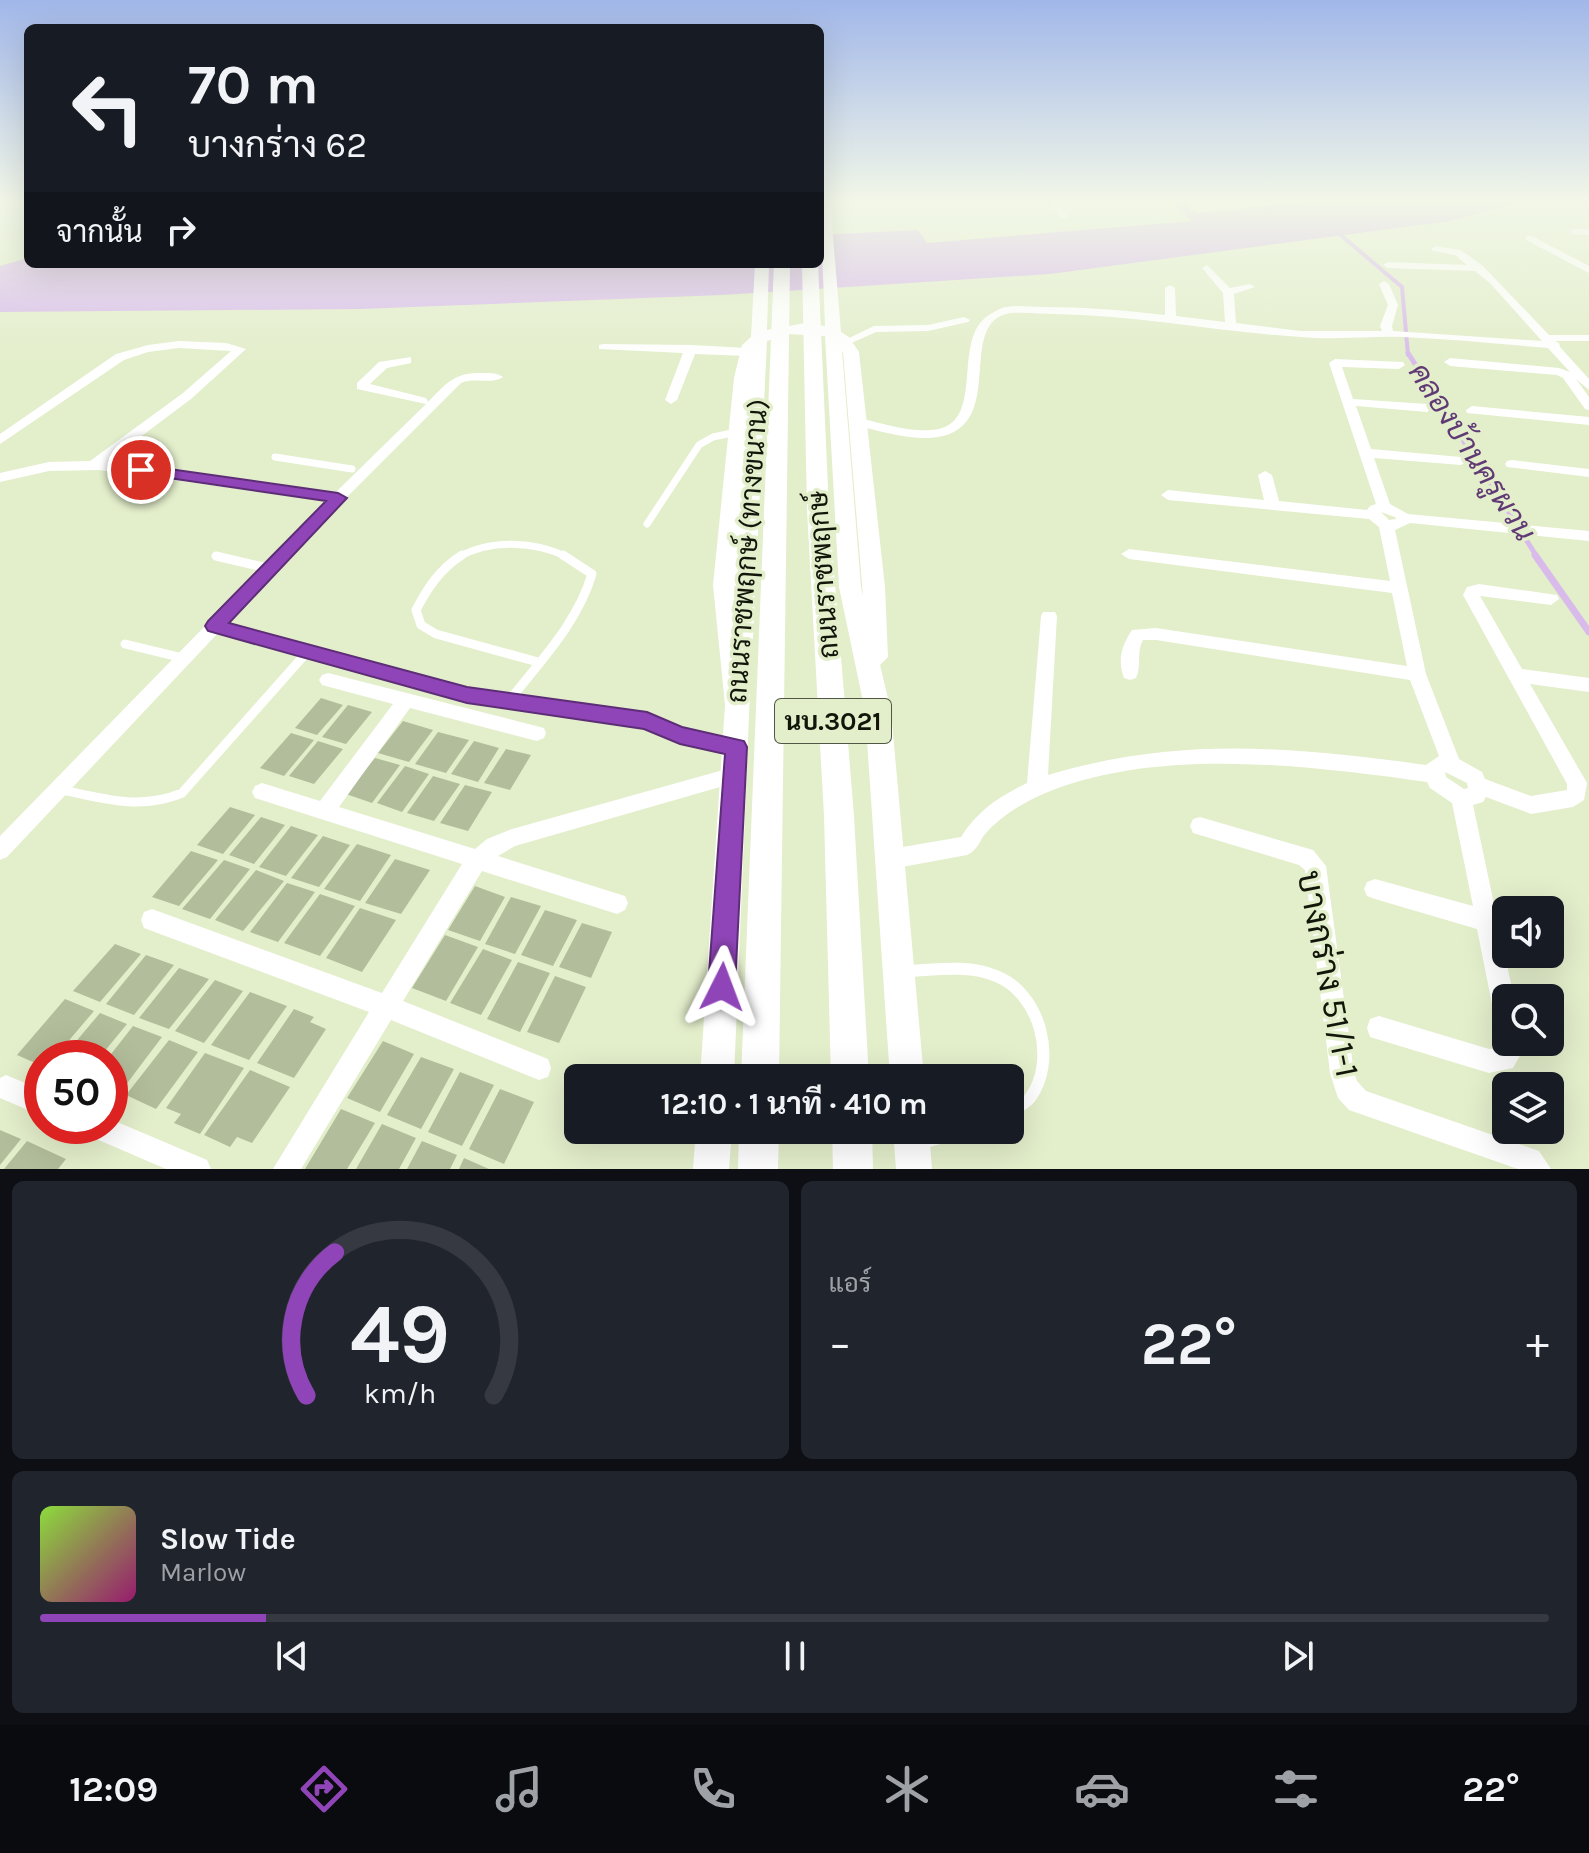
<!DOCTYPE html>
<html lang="th">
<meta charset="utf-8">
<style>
:root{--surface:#171b24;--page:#20242c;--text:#f1f3f6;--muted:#9ea1a6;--line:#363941;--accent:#8f45b7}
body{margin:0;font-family:Karla,Sarabun,sans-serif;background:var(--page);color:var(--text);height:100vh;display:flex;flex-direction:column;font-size:30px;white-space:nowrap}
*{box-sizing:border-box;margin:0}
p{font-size:26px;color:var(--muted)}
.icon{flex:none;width:44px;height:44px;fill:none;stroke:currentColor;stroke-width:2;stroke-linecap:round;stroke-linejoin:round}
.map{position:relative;height:1169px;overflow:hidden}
.panel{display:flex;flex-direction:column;gap:12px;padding:12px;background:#0d0f14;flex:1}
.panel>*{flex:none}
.top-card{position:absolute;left:24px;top:24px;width:800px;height:244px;border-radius:12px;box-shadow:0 8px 32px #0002;background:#171b24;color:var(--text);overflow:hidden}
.controls{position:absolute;left:1492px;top:896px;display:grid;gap:16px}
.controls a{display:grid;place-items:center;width:72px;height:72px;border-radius:12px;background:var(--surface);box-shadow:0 8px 32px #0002;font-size:40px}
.speed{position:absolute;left:24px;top:1040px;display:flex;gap:16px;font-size:40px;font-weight:700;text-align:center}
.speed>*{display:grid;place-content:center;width:104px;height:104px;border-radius:50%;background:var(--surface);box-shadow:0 8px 32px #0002;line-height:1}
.speed .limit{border:12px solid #d22;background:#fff;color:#111}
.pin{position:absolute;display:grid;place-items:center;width:68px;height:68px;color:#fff;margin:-34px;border:4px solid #fff;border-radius:50%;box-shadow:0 2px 8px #0007}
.me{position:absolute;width:88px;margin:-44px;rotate:3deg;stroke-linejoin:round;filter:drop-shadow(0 0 6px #0008)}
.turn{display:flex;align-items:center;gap:28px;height:168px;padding:0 32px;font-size:36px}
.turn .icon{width:104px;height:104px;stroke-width:2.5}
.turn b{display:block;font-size:56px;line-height:68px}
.then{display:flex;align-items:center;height:76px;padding:0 32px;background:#0003;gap:16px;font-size:30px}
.big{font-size:60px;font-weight:700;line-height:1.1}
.panel .tile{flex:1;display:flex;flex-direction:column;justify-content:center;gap:12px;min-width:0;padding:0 28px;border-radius:12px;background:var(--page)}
.panel .dial{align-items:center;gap:0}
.dial svg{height:208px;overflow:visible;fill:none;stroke:var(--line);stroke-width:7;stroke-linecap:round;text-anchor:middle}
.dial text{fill:var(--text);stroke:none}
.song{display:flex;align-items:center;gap:24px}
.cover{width:96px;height:96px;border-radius:12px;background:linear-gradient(135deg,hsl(90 70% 55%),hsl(320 70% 35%))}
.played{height:8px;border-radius:4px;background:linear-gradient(90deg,var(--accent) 15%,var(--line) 15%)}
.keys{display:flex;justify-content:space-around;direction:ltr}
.heat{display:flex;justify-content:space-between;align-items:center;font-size:44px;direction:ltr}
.panel .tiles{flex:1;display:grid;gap:12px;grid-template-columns:1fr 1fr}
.tile:last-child{grid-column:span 2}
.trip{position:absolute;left:564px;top:1064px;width:460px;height:80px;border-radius:12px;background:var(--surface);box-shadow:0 8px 32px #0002;font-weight:700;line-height:80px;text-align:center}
.tabs{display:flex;height:128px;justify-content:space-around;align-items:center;background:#090b0e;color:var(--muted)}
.tabs .icon{width:56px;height:56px}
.tabs .selected{color:var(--accent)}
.tabs b{font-size:36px;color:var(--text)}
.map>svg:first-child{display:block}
.water{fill:#d8bbeb}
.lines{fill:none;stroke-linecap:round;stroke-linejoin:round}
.stream-far2{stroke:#d8bbeb;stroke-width:4}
.stream-far1{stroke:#d8bbeb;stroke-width:5}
.stream{stroke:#d8bbeb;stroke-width:7}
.canal{fill:#d8bbeb;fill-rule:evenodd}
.building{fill:#b2bd9b}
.service-far2{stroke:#fff;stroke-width:7}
.service-far1{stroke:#fff;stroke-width:9}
.service{stroke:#fff;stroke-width:12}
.minor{fill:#fff;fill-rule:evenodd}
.secondary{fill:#fff;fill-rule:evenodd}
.primary{fill:#fff;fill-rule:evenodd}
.route{fill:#8f45b7;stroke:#5d2d77;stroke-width:2}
.labels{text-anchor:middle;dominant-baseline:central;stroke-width:7;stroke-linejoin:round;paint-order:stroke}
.shield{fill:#e3eecb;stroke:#515744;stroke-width:2}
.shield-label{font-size:26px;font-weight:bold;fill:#12160a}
.street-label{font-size:28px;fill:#12160a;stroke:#e3eecb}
.water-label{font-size:30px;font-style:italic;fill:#603a75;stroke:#e3eecb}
.near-street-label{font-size:34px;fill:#12160a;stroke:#e3eecb}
</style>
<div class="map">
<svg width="1589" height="1169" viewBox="0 0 1589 1169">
<rect width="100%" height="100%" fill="#e3eecb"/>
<!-- water -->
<path class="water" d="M1311,201H1523L1450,221L1050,274L722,295L361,309L0,312V266L28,258V264H820V235L918,230L927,243L1192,221L1187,214Z"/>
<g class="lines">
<!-- stream-far2 -->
<path class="stream-far2" d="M1337,232L1402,287L1408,355"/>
<!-- stream-far1 -->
<path class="stream-far1" d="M1408,353L1537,557"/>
<!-- stream -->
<path class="stream" d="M1535,555L1589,632"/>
<!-- canal -->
<path class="canal" d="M1172,201H1184L1204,222V226H1196Z"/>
</g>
<!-- building -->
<path class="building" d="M321,698L343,705L317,735L295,728Z
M348,705L372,712L346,744L322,737Z
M403,721L433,730L409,762L378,753Z
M438,732L469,740L446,773L415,764Z
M291,733L314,740L284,776L260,768Z
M318,741L343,749L314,784L289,776Z
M474,741L499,748L478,782L451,774Z
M506,749L531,755L510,790L484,783Z
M375,758L400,765L372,803L346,794Z
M405,766L429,774L402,812L377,803Z
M433,776L460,784L434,821L407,813Z
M465,785L492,792L468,831L440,823Z
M230,807L255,815L223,854L197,845Z
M261,817L285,825L254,864L229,855Z
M291,826L318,835L286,876L259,867Z
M323,836L350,845L319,887L291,878Z
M357,844L391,855L360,901L324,889Z
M191,851L218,860L179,906L152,897Z
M395,859L430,870L401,914L365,903Z
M224,860L250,869L210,919L182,909Z
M256,870L284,881L243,931L215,920Z
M287,883L315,892L278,942L250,932Z
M475,886L505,897L480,941L448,930Z
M320,894L355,906L320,956L284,943Z
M511,897L541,906L515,954L485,944Z
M360,908L396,920L362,972L326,958Z
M545,910L577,920L553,966L521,955Z
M582,923L612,932L591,978L559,967Z
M445,935L478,947L446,1001L412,988Z
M115,944L141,954L100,1002L73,991Z
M483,949L512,960L481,1015L450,1003Z
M146,955L174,965L134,1015L106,1004Z
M518,962L550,973L520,1032L487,1019Z
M179,968L209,979L169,1029L139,1018Z
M555,976L586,987L559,1043L527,1032Z
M215,980L243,991L204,1043L175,1031Z
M250,992L287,1006L249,1060L211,1045Z
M65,999L94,1011L54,1058H42V1066L17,1055Z
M294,1009L314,1017L310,1022L326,1029L294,1078L257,1063Z
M100,1013L127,1024L99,1058H62Z
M133,1026L162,1037L119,1094L110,1090L108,1058Z
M169,1040L198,1052L156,1109L126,1095Z
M383,1041L414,1054L380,1112L347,1098Z
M205,1053L244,1068L200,1134L174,1123L181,1114L166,1108Z
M421,1057L454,1069L421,1129L387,1115Z
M250,1070L290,1087L252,1143L237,1137L230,1147L204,1135Z
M460,1072L494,1085L462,1146L428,1132Z
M500,1089L534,1102L504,1164L469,1149Z
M341,1109L375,1123L347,1169H305Z
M382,1124L416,1138L399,1169H356Z
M0,1130L21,1139L0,1165Z
M27,1141L66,1159L58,1169H4Z
M422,1141L457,1155L450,1169H407Z
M464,1158L489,1169H459Z"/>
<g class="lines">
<!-- service-far2 -->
<path class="service-far2" d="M275,457L352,469
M647,524L699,445L713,437L737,432
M216,556L220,557
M459,557C490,539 535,541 567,557"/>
<!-- service-far1 -->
<path class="service-far1" d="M462,555C440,569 428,587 416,610L421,625L436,634L538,662
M216,556L267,568
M125,644L183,658
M509,701C540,661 577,624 592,574L563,555
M58,789C100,798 140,811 182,793L308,651"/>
<!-- service -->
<path class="service" d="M904,971C934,970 968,964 996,976C1040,993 1058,1060 1030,1098C1025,1104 1017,1108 1010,1112
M922,1143L967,1130"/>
<!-- minor -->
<path class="minor" d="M13,201H28V205Z
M1049,201H1058L1069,216L1067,218H1061Z
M1574,229H1589V235L1571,234V230Z
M1526,236H1532L1589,266V273L1526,240Z
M1436,246L1461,250L1483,266L1549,335H1589V341H1555L1559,343L1560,347L1589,379V390L1576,379L1589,397V410L1585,409L1563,378L1557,375L1450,366L1444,362L1450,358L1559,368L1570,372L1548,348C1500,344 1452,339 1403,337C1369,336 1335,340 1301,337C1218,332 1137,315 1054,314C1040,314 1026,312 1012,313C951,319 1014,434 929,438C905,439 881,431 858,426L851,422L858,418C882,423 906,432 931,430C989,427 949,340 989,315C994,312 1000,308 1006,307C1017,305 1031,307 1043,307C1084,307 1124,310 1165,315V288L1170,285L1175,288L1176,316L1225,322L1223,293L1202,268L1207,265L1230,288L1250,284L1255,287L1234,294L1236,323L1301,331H1382L1380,326L1388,305L1379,284L1384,281L1389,284L1398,305L1392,326L1393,331L1542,341L1490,283L1475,271L1388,268L1383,265L1388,262L1467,265L1455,255L1433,251L1431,249Z
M964,317L970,320L968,322L928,331L876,332L847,345L841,342L874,326L928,325Z
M179,341L226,343L246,349L191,399L107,462L335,493L426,404L357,389V383L379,362L411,357V363L387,368L370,384L426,398L428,402C448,382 454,372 484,373C492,373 497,373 503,377C492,385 475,377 461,383L343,501L228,623L467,688L647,713L682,728L744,741L746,747L744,753L737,755L680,743L645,728L467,702L218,633L7,857L0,860V836L327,501L99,470L49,471L0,482V473L49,462L90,461L183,393L231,351L179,348L148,352L124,360L0,444V434L116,354L148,345Z
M603,344L691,345L747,348L753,352L747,356L695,354L677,400L671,404L665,400L683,353L599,349V345Z
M1335,359L1403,362L1405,365L1399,369L1342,367L1353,399L1427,404L1433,408L1427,412L1356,406L1371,449L1461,457L1468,461L1461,465L1374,458L1390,504L1408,514L1589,531V541L1410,523L1395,530L1426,674L1459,759L1482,772L1485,779L1531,796L1567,790V784L1463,595L1467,587L1479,584L1557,595L1559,599L1551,605L1480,596L1522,669L1589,678V692L1530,684L1587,783L1584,800L1573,807L1531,814L1486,797L1483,802L1473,805L1514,998H1506V1026L1498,1022L1494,1014L1477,929L1375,899L1367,896L1364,889L1367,882L1375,879L1473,906L1452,803L1430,788L1427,782C1311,766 1165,747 1053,790C1029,799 1003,814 986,833C979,841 978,850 967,855L891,869L884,866L880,859L884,852L891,849L961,837C977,811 1000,796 1027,783L1041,616L1043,612H1055L1057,616L1048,775C1179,736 1293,747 1426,765L1439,756L1410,680L1156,640H1143C1136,652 1142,666 1136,678L1130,680L1124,678C1117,660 1122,645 1132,630L1156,628L1407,666L1392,593L1129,559L1121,554L1129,549L1390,581L1379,527L1369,519L1168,500L1161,495L1168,490L1264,500L1258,475L1265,471L1272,475L1279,501L1367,510L1370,506L1376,504L1329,363ZM1381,512L1395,517L1396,519L1389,520ZM1445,772L1467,783L1468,788L1464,789L1446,777Z
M1472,406L1589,417V425L1467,413L1466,410Z
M1512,460L1589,469V477L1507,467L1505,464L1507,461Z
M328,673L544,728L546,733L544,738L537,741L410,708L339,807L475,849L487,839L512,829L734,767L741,769L744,775L741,781L734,783L515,846L498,856L625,896L628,903L625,910L617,914L482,871L403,1001L548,1059L551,1068L548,1077L539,1080L391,1020L301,1169H273L369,1012L152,931L144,928L141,920L144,912L152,909L382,993L462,864L255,798L252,792L255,786L262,783L320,801L393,704L322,685L319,680L322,675Z
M1200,817L1313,850L1326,866L1354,1073L1357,1081L1366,1091L1539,1151L1551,1169H1518L1349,1110L1338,1098L1330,1073L1305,870L1299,865L1193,833L1190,826L1193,819Z
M1379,1016L1489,1049L1497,1048L1506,1032V1042H1524L1525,1047L1513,1068L1489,1073L1370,1037L1367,1028L1370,1019Z
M6,1075L42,1090V1116L0,1098V1078Z
M110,1119L207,1160L211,1169H166L87,1135L83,1126H110Z"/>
<!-- secondary -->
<path class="secondary" d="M820,201H830L841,332L849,337L859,352L885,587L888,657L880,665L891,711L924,1078H890L865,711L839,587L825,336L789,334L767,341L753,638L749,644L742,646L750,692L734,1078H700L725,705L713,585L734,378L742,345L751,337L755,264H769L767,330L805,323L825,326ZM842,351L843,352L863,596L861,587Z
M696,1130H732L729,1169H693Z
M893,1130H929L932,1169H896Z"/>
<!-- primary -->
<path class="primary" d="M774,264H790L779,1078H741Z
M802,264H818L829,510L854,816L869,1078H831L824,816L807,510Z
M739,1130H779L778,1169H738Z
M832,1130H872L873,1169H833Z"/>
</g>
<!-- sky -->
<linearGradient id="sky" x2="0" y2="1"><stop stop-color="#a1b7e9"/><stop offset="0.55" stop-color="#f2f7e8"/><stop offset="1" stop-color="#f2f7e8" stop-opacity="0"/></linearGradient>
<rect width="1589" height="365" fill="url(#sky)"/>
<!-- route -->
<path class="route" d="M141,465L338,493L347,498L229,623L467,687L647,712L682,727L744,741L747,747L735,987L731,997L722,1001L712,997L708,987L725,754L680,744L644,729L467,703L208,631L205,626L208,621L326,501L135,473L133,470Z"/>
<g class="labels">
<!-- shield labels -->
<rect class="shield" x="775" y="699" width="116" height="44" rx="6"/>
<g class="shield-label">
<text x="833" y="721">นบ.3021</text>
</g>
<!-- street labels -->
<g class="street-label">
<text transform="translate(747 551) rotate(-86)">ถนนราชพฤกษ์ (ทางขนาน)</text>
<text transform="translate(823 575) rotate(-94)">ถนนราชพฤกษ์</text>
</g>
<!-- water labels -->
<g class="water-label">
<text transform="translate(1472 452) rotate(57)">คลองบ้านครูผวน</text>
</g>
<!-- near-street labels -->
<g class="near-street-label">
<text transform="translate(1328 974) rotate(79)">บางกร่าง 51/1-1</text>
</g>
</g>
</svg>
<div class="controls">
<a><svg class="icon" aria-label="sound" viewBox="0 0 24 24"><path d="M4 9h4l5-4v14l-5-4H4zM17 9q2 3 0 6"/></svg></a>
<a><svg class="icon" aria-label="search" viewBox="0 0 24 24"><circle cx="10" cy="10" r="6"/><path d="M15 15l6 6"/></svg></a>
<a><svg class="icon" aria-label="layers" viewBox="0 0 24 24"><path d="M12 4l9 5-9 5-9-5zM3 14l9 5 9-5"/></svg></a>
</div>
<div class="speed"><div class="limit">50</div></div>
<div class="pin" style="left:141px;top:470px;background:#d93025"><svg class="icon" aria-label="arrive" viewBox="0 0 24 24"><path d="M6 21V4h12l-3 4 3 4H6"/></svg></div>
<svg class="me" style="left:722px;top:987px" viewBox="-20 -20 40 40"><path d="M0-17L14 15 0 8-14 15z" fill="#8f45b7" stroke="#fff" stroke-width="4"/></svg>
<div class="trip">12:10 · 1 นาที · 410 m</div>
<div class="top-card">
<div class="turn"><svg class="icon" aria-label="left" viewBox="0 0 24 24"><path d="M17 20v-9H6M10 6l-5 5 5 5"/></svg><div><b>70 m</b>บางกร่าง 62</div></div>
<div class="then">จากนั้น<svg class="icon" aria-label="right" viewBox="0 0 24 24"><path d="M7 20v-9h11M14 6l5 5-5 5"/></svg></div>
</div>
</div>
<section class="panel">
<div class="tiles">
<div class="tile dial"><svg viewBox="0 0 100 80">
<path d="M14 69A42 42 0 1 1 86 69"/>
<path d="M14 69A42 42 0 0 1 25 14" stroke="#8f45b7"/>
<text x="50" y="56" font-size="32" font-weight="700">49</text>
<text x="50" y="72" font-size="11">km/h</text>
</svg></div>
<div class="tile"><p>แอร์</p>
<div class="heat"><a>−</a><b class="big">22°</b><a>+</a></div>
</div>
<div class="tile">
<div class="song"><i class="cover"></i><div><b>Slow Tide</b><p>Marlow</p></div></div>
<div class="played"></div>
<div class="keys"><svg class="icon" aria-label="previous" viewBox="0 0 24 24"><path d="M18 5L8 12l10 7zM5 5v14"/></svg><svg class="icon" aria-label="pause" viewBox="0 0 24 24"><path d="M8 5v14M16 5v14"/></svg><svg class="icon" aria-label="next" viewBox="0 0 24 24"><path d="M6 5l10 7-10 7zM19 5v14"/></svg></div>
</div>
</div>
</section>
<nav class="tabs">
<b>12:09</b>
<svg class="icon selected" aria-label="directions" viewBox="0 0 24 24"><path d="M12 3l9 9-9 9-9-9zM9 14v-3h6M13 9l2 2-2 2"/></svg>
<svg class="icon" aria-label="music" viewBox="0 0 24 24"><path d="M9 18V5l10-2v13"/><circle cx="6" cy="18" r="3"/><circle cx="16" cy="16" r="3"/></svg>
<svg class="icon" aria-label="phone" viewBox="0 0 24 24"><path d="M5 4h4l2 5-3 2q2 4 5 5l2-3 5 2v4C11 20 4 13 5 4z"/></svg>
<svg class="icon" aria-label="climate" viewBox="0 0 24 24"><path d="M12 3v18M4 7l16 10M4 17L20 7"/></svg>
<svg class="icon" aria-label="car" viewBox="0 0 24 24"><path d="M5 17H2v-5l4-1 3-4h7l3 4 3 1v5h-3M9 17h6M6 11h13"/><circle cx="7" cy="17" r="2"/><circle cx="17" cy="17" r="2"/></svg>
<svg class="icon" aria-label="filters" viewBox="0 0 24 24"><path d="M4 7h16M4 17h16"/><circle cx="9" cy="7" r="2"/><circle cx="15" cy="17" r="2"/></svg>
<b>22°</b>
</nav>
